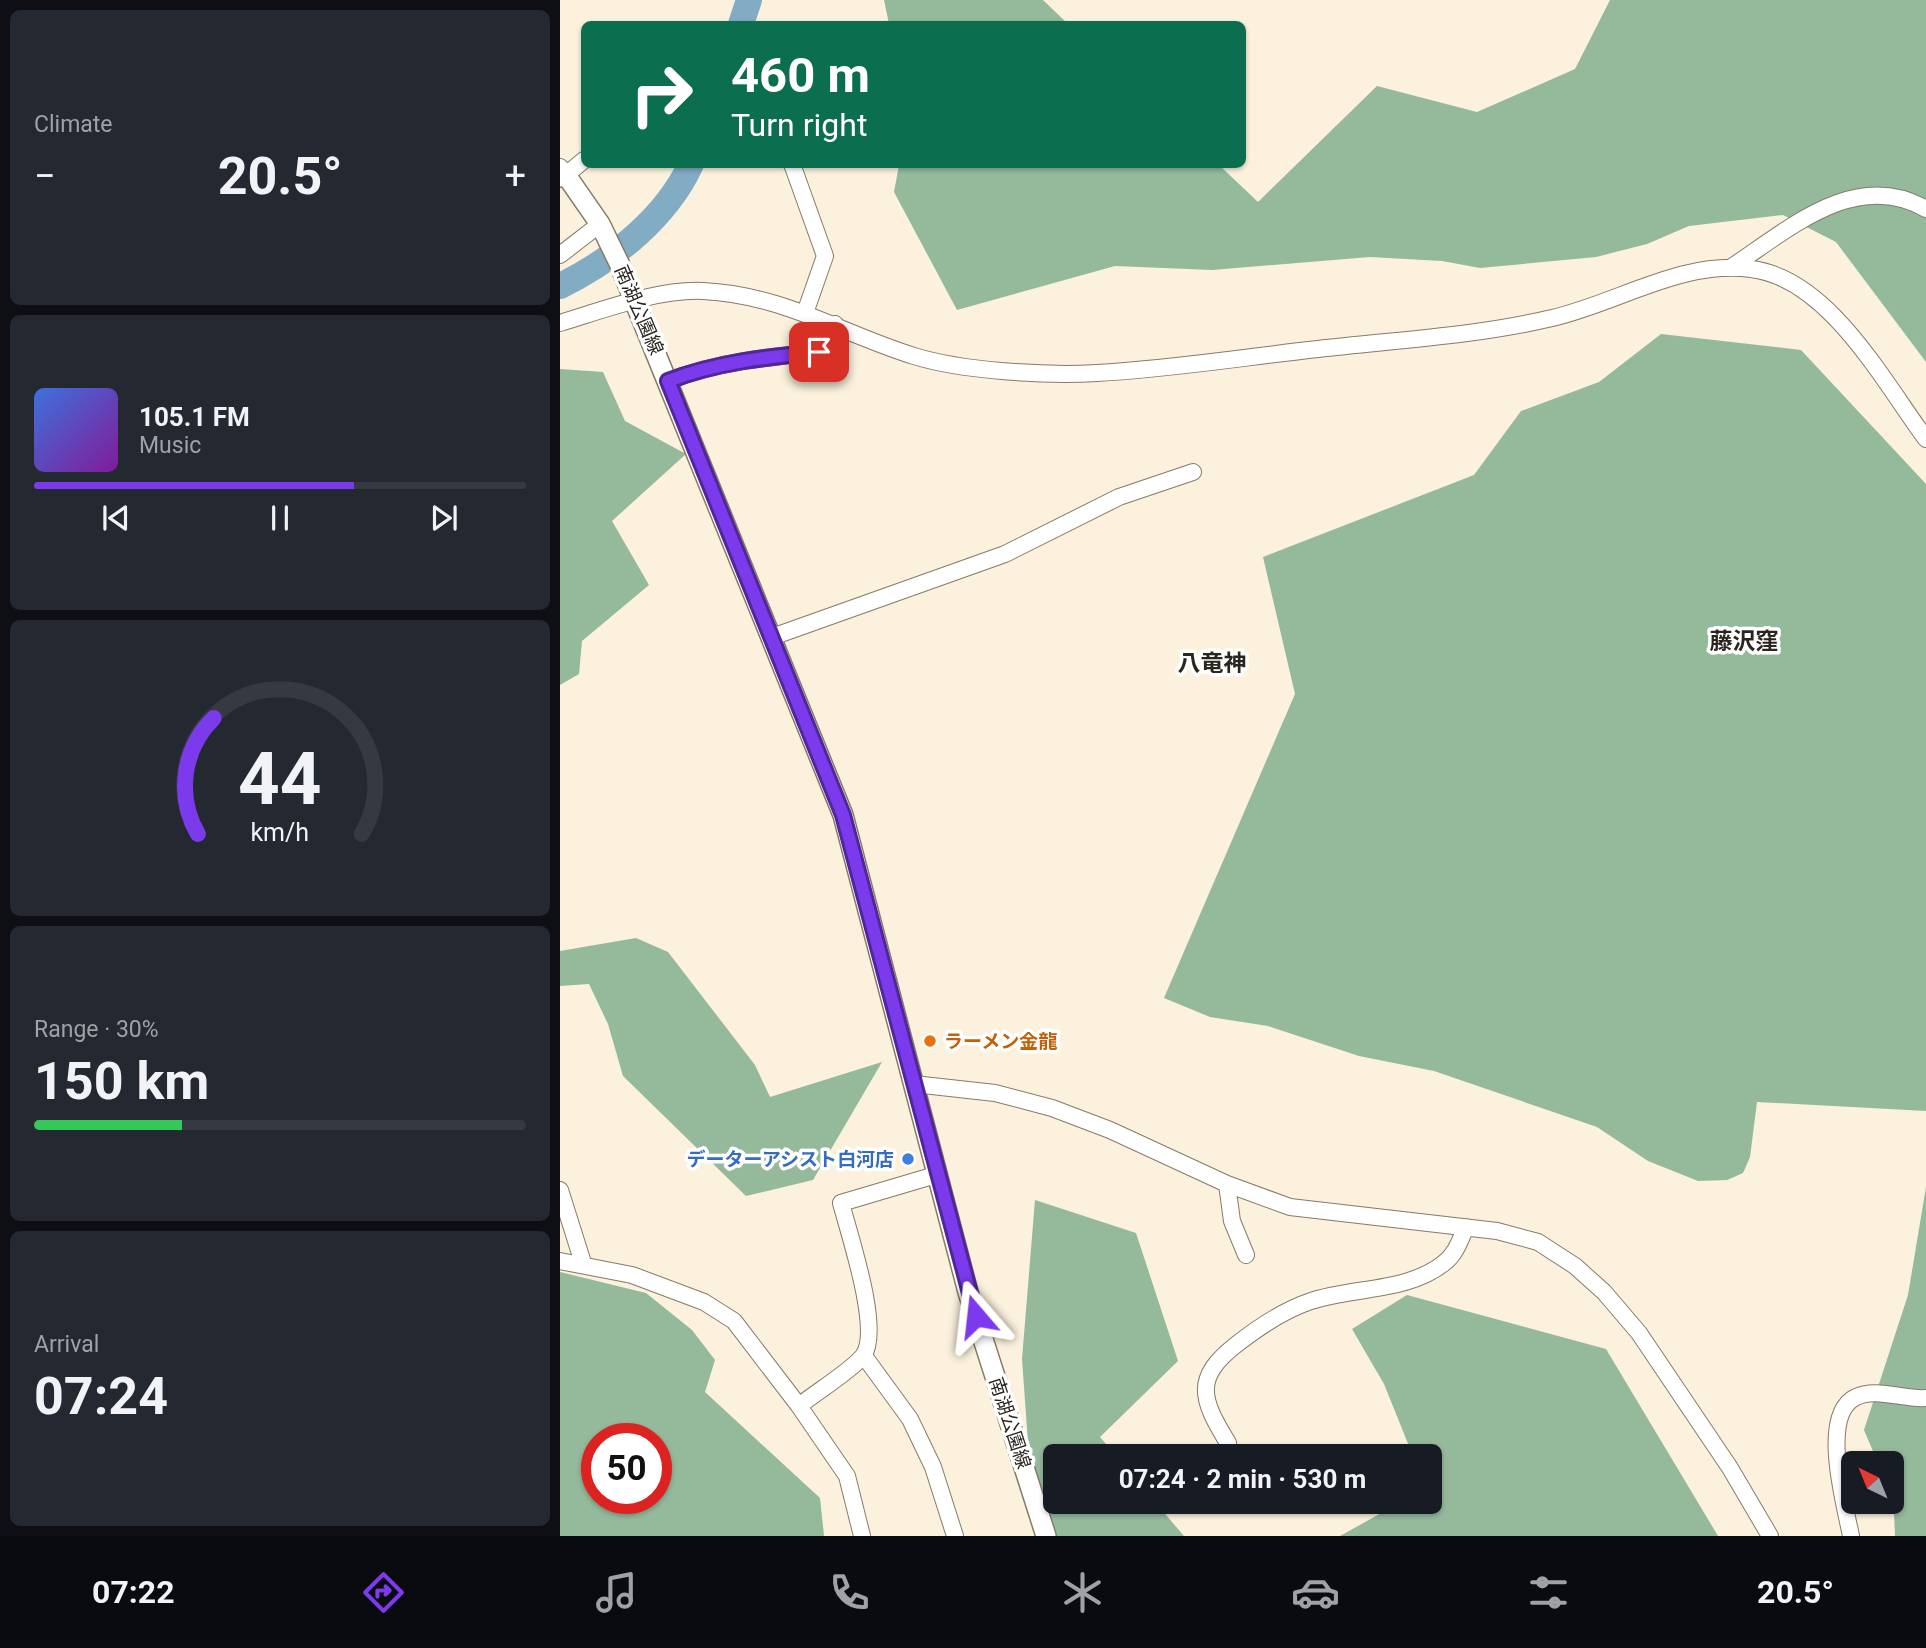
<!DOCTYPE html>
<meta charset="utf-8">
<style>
:root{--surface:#171b24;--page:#242831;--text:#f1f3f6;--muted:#9ea1a6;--line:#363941;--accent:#7c3aed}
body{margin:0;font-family:Roboto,"Noto Sans JP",sans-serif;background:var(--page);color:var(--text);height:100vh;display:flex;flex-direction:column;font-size:26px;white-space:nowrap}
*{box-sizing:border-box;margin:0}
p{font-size:23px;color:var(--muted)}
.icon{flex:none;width:38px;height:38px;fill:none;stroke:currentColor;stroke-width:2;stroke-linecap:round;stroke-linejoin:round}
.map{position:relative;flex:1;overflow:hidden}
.sheet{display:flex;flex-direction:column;gap:10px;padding:10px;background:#0d0f14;width:560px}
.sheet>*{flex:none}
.guide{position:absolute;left:21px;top:21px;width:665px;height:147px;border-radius:10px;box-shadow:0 2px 5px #0004;background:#0b6e4f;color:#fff;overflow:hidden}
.needle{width:46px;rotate:317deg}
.buttons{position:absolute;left:1281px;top:1451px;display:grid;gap:14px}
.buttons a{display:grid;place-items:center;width:63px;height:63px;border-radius:10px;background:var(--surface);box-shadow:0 2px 5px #0004;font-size:35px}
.speed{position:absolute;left:21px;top:1423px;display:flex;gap:14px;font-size:35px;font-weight:700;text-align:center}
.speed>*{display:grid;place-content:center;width:91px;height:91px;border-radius:50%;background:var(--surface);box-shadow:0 2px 5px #0004;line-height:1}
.speed .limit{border:10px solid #d22;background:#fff;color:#111}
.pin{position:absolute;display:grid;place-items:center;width:60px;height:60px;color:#fff;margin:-30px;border-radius:14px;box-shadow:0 4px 10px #0006}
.me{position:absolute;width:77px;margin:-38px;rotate:343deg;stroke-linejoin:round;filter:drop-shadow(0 0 5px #0008)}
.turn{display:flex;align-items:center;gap:24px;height:147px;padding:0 35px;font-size:32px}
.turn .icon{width:91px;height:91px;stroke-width:2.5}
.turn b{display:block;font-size:49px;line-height:60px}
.big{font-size:52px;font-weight:700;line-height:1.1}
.sheet .widget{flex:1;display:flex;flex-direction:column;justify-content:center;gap:10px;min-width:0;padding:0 24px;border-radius:10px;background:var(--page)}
.sheet .dial{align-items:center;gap:0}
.dial svg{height:182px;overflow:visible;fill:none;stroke:var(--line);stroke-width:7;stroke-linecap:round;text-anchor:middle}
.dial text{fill:var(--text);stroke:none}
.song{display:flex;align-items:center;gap:21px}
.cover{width:84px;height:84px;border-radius:10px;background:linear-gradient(135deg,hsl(220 70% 55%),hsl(290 70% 35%))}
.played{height:7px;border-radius:4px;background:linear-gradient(90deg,var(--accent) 65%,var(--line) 65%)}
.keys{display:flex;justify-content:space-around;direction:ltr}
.heat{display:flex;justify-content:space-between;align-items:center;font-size:38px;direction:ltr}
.charge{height:10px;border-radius:5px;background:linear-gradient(90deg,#34c759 30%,var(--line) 0)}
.trip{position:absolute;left:483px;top:1444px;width:399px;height:70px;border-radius:10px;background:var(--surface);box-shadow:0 2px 5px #0004;font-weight:700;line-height:70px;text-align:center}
.menu{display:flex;height:112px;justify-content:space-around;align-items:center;background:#090b0e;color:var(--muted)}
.menu .icon{width:49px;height:49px}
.menu .on{color:var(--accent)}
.menu b{font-size:32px;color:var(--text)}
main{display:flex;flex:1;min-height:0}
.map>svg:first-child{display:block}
.forest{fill:#94b99b;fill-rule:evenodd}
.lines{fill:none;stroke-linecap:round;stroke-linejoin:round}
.river{stroke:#82abc4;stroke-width:26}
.minor-casing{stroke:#847b69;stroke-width:18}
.major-casing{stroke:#847b69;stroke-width:22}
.minor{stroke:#fff;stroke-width:16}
.major{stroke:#fff;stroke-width:19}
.route-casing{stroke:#51269a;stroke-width:18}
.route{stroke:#7c3aed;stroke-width:12}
.food-dot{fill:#e8710a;stroke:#fff;stroke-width:2.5}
.shop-dot{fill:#3f7fe0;stroke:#fff;stroke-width:2.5}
.labels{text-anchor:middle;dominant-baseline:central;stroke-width:7;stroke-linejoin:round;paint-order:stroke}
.street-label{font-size:19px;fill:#2a261f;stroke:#fff}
.food-label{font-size:19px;font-weight:bold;fill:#c56008;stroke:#fff;text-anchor:start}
.shop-label{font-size:19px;font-weight:bold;fill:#366cbe;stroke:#fff;text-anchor:end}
.quarter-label{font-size:23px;font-weight:bold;fill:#2a261f;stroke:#fff}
</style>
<main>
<section class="sheet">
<div class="widget"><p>Climate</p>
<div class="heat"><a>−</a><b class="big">20.5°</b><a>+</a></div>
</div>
<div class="widget">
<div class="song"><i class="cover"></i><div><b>105.1 FM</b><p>Music</p></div></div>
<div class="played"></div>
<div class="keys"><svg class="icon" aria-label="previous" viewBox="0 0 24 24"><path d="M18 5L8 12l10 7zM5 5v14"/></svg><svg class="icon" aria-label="pause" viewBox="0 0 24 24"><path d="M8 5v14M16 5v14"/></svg><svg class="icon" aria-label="next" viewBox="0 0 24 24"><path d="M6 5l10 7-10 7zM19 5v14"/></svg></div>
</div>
<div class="widget dial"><svg viewBox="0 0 100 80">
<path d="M14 69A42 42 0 1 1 86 69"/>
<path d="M14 69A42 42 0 0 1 21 18" stroke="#7c3aed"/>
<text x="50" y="56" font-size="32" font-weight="700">44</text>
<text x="50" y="72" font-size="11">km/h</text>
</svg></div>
<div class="widget"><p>Range · 30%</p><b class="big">150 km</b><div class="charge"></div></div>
<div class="widget"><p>Arrival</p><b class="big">07:24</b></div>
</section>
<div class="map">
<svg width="1366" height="1536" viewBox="0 0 1366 1536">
<rect width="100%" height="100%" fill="#fbf1dd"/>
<!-- forest -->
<path class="forest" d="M324,0H483L508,24H329Z
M1050,0H1366V362L1276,242L1223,215L1129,226L1087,244L1036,257L920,268L882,261L810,257L652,270L555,266L397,310L334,192L339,165L658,164L698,202L817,86L917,112L1015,69Z
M1101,334L1241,350L1366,484V1111L1197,1102L1190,1157L1183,1173L1167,1180L1138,1181L1088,1161L1037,1127L874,1071L799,1056L708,1026L650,1017L604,998L735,694L703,557L914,475L961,411L1039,382Z
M0,369L43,372L65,421L126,454L52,521L89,585L22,641L19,674L0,685Z
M76,938L108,952L195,1065L210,1097L322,1062L253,1180L186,1196L63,1076L48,1024L29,984L0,986V951Z
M1366,1187V1536H1335L1332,1463H1318L1304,1430L1348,1295Z
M475,1200L576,1233L618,1361L540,1437L556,1456H495V1502H595L624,1536H486L472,1498L462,1359Z
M0,1272L86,1293L132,1330L155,1360L145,1392L260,1498L264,1536H0ZM37,1438H96V1498H37Z
M847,1295L1046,1349L1158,1536H780L841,1502H870V1456H853L824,1384L792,1329Z"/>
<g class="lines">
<!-- river -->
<path class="river" d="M181,24L189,0
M0,286C53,260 106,218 131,164"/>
<!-- minor casing -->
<g class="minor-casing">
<path id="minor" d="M232,164L265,256L245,313
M0,167L6,175L24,160
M0,255L40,224
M1170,268C1228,230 1295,168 1366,209
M0,323C43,310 98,289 143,291C224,295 280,333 354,356C402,371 486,376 537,373C611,369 685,357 758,349C836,340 916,336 992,318C1058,303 1121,260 1191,269C1268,278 1323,381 1366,439
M108,381C157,362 207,357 259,352L275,324
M212,637L445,554L559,497L633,472
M354,1084L435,1093L492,1108L550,1130L667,1184L730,1207L937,1231L978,1242L1015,1266L1044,1292L1079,1333L1170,1468L1210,1536
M667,1184L672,1221L686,1255
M0,1190L23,1263
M0,1261L72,1275L144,1302L174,1321L239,1406L287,1476L302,1536
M304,1356L350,1419L373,1467L395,1536
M239,1406C255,1393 292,1370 303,1356C322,1331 289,1234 281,1203L379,1174
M668,1443C641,1399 633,1378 677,1344C700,1326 724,1310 751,1301C793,1287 848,1292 884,1263C896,1254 900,1240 906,1227
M1291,1536C1285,1505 1259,1414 1296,1397C1316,1387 1344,1400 1366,1398"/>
</g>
<!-- major casing -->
<g class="major-casing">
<path id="major" d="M0,177L6,175L40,224L59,263L283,815L408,1292L486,1536"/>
</g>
<!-- minor -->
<use href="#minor" class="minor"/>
<!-- major -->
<use href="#major" class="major"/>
</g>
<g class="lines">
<!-- route casing -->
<g class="route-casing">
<path id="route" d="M259,352C207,357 157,362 108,381L283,815L416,1316"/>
</g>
<!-- route -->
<use href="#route" class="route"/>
</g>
<!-- markers -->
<circle class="food-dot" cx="370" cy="1041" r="7"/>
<circle class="shop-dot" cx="348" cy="1159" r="7"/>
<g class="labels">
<!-- street labels -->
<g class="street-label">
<text transform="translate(79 310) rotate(67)">南湖公園線</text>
<text transform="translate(450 1423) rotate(72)">南湖公園線</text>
</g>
<!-- food labels -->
<g class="food-label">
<text x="384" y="1041">ラーメン金龍</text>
</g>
<!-- shop labels -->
<g class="shop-label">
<text x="334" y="1159">データーアシスト白河店</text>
</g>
<!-- quarter labels -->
<g class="quarter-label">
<text x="1184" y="641">藤沢窪</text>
<text x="652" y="663">八竜神</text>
</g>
</g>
</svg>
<div class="buttons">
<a><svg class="needle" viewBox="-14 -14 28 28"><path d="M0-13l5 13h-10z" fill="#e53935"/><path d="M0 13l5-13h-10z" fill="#9ea1a6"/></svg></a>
</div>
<div class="speed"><div class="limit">50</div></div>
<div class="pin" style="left:259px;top:352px;background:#d93025"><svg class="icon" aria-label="arrive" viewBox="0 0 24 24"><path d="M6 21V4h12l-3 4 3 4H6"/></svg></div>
<svg class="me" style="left:416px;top:1316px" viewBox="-20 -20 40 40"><path d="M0-17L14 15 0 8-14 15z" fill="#7c3aed" stroke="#fff" stroke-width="4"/></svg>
<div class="trip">07:24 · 2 min · 530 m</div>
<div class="guide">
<div class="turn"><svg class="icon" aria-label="right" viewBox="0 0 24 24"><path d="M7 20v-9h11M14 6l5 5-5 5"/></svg><div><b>460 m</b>Turn right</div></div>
</div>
</div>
</main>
<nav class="menu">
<b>07:22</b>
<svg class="icon on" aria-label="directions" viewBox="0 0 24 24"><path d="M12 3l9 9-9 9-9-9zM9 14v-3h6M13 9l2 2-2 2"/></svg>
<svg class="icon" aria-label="music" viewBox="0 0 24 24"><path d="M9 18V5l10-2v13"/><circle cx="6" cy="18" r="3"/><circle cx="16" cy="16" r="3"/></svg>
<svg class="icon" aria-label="phone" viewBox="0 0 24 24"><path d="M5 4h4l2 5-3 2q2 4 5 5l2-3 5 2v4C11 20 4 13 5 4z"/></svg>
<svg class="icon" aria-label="climate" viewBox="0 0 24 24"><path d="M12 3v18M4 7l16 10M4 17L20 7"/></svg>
<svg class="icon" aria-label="car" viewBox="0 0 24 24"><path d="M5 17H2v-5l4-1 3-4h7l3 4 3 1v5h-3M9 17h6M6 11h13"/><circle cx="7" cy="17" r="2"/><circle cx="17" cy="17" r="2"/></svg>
<svg class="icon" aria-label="filters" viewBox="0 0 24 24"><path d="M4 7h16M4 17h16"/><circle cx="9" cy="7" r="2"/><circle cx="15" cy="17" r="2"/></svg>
<b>20.5°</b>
</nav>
